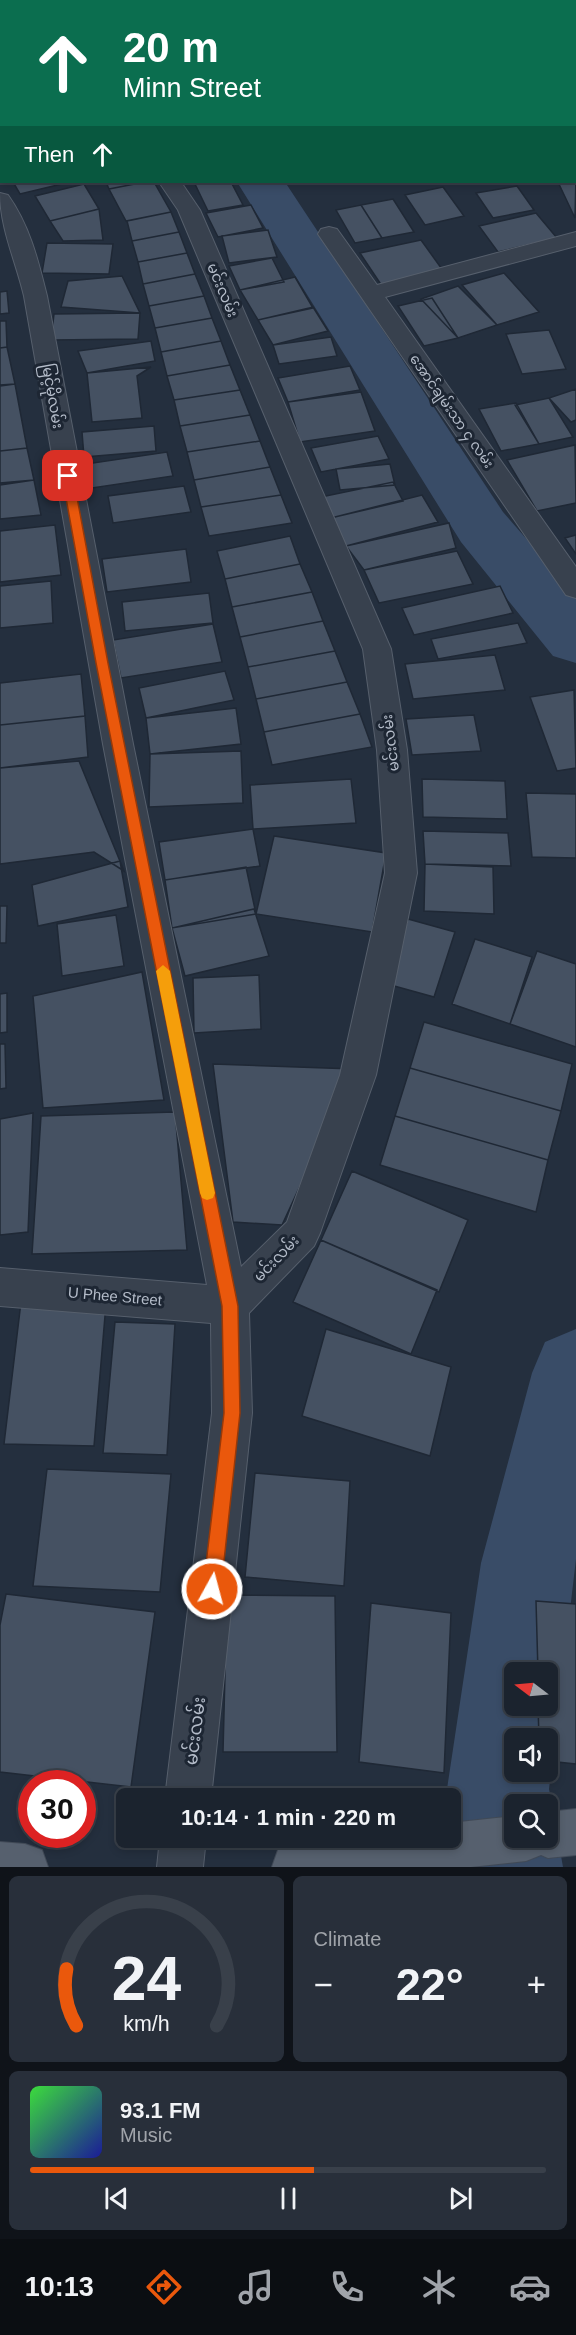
<!DOCTYPE html>
<meta charset="utf-8">
<style>
:root{--surface:#1b232e;--page:#282f3a;--text:#f1f3f6;--muted:#a0a4aa;--line:#39404a;--accent:#ea580c}
body{margin:0;font-family:Helvetica,"Noto Sans Myanmar",sans-serif;background:var(--page);color:var(--text);height:100vh;display:flex;flex-direction:column;font-size:22px;white-space:nowrap}
*{box-sizing:border-box;margin:0}
p{font-size:20px;color:var(--muted)}
.icon{flex:none;width:33px;height:33px;fill:none;stroke:currentColor;stroke-width:2;stroke-linecap:round;stroke-linejoin:round}
.map{position:relative;height:1867px;overflow:hidden}
.side{display:flex;flex-direction:column;gap:9px;padding:9px;background:#0f1319;flex:1}
.side>*{flex:none}
.guide{position:absolute;left:0px;top:0px;width:576px;height:183px;box-shadow:0 3px 9px #0003,0 0 0 2px var(--line);background:#0b6e4f;color:#fff;overflow:hidden}
.needle{width:39px;rotate:286deg}
.buttons{position:absolute;left:504px;top:1662px;display:grid;gap:12px}
.buttons a{display:grid;place-items:center;width:54px;height:54px;border-radius:9px;background:var(--surface);box-shadow:0 3px 9px #0003,0 0 0 2px var(--line);font-size:30px}
.speed{position:absolute;left:18px;top:1770px;display:flex;gap:12px;font-size:30px;font-weight:700;text-align:center}
.speed>*{display:grid;place-content:center;width:78px;height:78px;border-radius:50%;background:var(--surface);box-shadow:0 3px 9px #0003,0 0 0 2px var(--line);line-height:1}
.speed .limit{border:9px solid #d22;background:#fff;color:#111}
.pin{position:absolute;display:grid;place-items:center;width:51px;height:51px;color:#fff;margin:-26px;border-radius:12px;box-shadow:0 3px 9px #0006}
.me{position:absolute;width:66px;margin:-33px;rotate:7deg;stroke-linejoin:round;filter:drop-shadow(0 0 4px #0008)}
.turn{display:flex;align-items:center;gap:21px;height:126px;padding:0 24px;font-size:27px}
.turn .icon{width:78px;height:78px;stroke-width:2.5}
.turn b{display:block;font-size:42px;line-height:51px}
.then{display:flex;align-items:center;height:57px;padding:0 24px;background:#0003;gap:12px;font-size:22px}
.big{font-size:45px;font-weight:700;line-height:1.1}
.side .tile{flex:1;display:flex;flex-direction:column;justify-content:center;gap:9px;min-width:0;padding:0 21px;border-radius:9px;background:var(--page)}
.side .dial{align-items:center;gap:0}
.dial svg{height:156px;overflow:visible;fill:none;stroke:var(--line);stroke-width:7;stroke-linecap:round;text-anchor:middle}
.dial text{fill:var(--text);stroke:none}
.song{display:flex;align-items:center;gap:18px}
.cover{width:72px;height:72px;border-radius:9px;background:linear-gradient(135deg,hsl(120 70% 55%),hsl(240 70% 35%))}
.played{height:6px;border-radius:3px;background:linear-gradient(90deg,var(--accent) 55%,var(--line) 55%)}
.keys{display:flex;justify-content:space-around;direction:ltr}
.heat{display:flex;justify-content:space-between;align-items:center;font-size:33px;direction:ltr}
.side .tiles{flex:1;display:grid;gap:9px;grid-template-columns:1fr 1fr}
.tile:last-child{grid-column:span 2}
.trip{position:absolute;left:116px;top:1788px;width:345px;height:60px;border-radius:9px;background:var(--surface);box-shadow:0 3px 9px #0003,0 0 0 2px var(--line);font-weight:700;line-height:60px;text-align:center}
.tabs{display:flex;height:96px;justify-content:space-around;align-items:center;background:#0b0e12;color:var(--muted)}
.tabs .icon{width:42px;height:42px}
.tabs .selected{color:var(--accent)}
.tabs b{font-size:27px;color:var(--text)}
.map>svg:first-child{display:block}
.lines{fill:none;stroke-linecap:round;stroke-linejoin:round}
.river{fill:#394c67;fill-rule:evenodd}
.building{fill:#455162;stroke:#1f2835;stroke-width:1.5}
.minor-casing{stroke:#565f6c;stroke-width:2}
.major-casing{stroke:#414a57;stroke-width:2}
.minor{fill:#38414e;fill-rule:evenodd}
.major{fill:#56606e;fill-rule:evenodd}
.route{fill:#ea580c;stroke:#983908;stroke-width:1.5}
.slow{fill:#f59e0b}
.labels{text-anchor:middle;dominant-baseline:central;stroke-width:6;stroke-linejoin:round;paint-order:stroke}
.far-street-label{font-size:14px;fill:#b4bcc9;stroke:#1d2633}
.street-label{font-size:15px;fill:#b4bcc9;stroke:#1d2633}
.near-street-label{font-size:18px;fill:#b4bcc9;stroke:#1d2633}
</style>
<div class="map">
<svg width="576" height="1867" viewBox="0 0 576 1867">
<rect width="100%" height="100%" fill="#242f3e"/>
<g class="lines">
<!-- river -->
<path class="river" d="M123,0H167V2H124Z
M237,182H285L503,512L576,596V663L553,656L461,542Z
M576,1329V1559L549,1789L563,1867H459L447,1789L481,1563L532,1373L545,1342ZM514,1672H548V1706H514ZM514,1738H548V1772H514ZM514,1804H548V1838H514Z"/>
</g>
<!-- building -->
<path class="building" d="M184,0H267L268,2H185Z
M436,0H504V2H436Z
M574,176H576L575,218L558,182H574Z
M13,182H70L20,194Z
M106,182H145L109,189Z
M145,182H154L171,212L126,221L109,189Z
M194,182H231L243,205L208,211Z
M84,184L99,209L50,221L35,196Z
M517,186L534,210L493,218L476,193Z
M443,187L464,216L425,225L405,195Z
M393,199L414,232L382,238L361,205Z
M251,205L263,228L218,237L206,213Z
M361,205L382,238L355,243L336,210Z
M99,209L103,240L63,241L50,221Z
M171,212L179,232L132,241L127,221Z
M536,213L557,238L498,252L479,226Z
M268,230L277,257L229,263L222,236Z
M179,232L187,253L138,262L132,241Z
M421,240L444,272L382,286L360,253Z
M47,243L113,244L109,274L42,273Z
M187,253L195,274L143,284L138,262Z
M272,258L284,282L240,290L229,266Z
M504,273L539,312L497,325L462,285Z
M195,274L204,296L149,306L143,284Z
M122,276L140,313L61,307L68,281Z
M295,277L313,308L258,320L240,290Z
M458,286L497,325L458,338L421,299Z
M7,291L9,313L0,314V292Z
M204,296L212,318L155,328L149,306Z
M432,298L458,338L424,346L398,306Z
M313,307L328,331L273,345L258,320Z
M140,313L138,339L51,340L54,314Z
M212,318L221,341L161,352L155,328Z
M0,321H6L7,347L0,348Z
M549,330L566,369L522,374L506,334Z
M331,337L337,356L279,364L273,345Z
M151,341L155,361L87,373L78,351Z
M221,341L230,365L167,376L161,352Z
M7,347L15,384L0,385V348Z
M230,365L240,390L174,400L167,376Z
M350,366L360,390L288,402L278,378Z
M151,367L137,376L142,418L92,422L87,373Z
M15,384L27,448L0,451V386Z
M576,389V420L571,422L549,398Z
M240,390L250,415L180,426L174,400Z
M361,392L375,431L300,442L288,402Z
M549,398L573,437L539,444L515,405Z
M516,403L539,444L501,451L479,409Z
M250,415L260,441L187,452L180,426Z
M154,426L156,451L84,457L82,432Z
M378,436L389,459L321,472L311,448Z
M260,441L270,467L194,480L187,452Z
M575,445L576,503L537,511L507,460Z
M27,448L34,480L0,483V451Z
M167,452L173,476L92,488L86,464Z
M390,464L395,485L340,490L336,469Z
M270,467L281,495L201,507L194,480Z
M34,480L41,515L0,519V485Z
M393,482L403,501L331,518L321,497Z
M184,486L191,512L113,523L108,496Z
M281,495L292,523L209,536L201,507Z
M422,495L438,522L346,546L331,518Z
M449,523L456,548L364,570L346,546Z
M55,525L61,575L0,582V531Z
M576,535V554L565,538Z
M290,536L300,564L225,579L217,551Z
M186,549L191,582L107,592L102,559Z
M457,551L473,584L379,603L364,570Z
M300,564L312,592L232,607L225,579Z
M51,581L53,623L0,628V586Z
M500,586L513,613L414,635L402,608Z
M312,592L323,621L240,637L232,607Z
M209,593L213,623L125,631L122,602Z
M323,621L335,651L248,667L240,637Z
M518,623L527,643L438,659L431,639Z
M213,624L222,662L121,678L113,640Z
M335,651L347,682L256,699L248,667Z
M495,655L505,690L413,699L405,664Z
M225,671L234,700L146,718L139,688Z
M81,674L85,716L0,725V683Z
M347,682L360,714L264,732L256,699Z
M574,690L576,768L557,771L530,697Z
M236,708L241,744L150,754L146,718Z
M360,714L372,747L272,765L264,732Z
M474,715L481,751L412,755L406,719Z
M85,716L88,757L0,768V725Z
M241,751L243,803L149,807L150,754Z
M79,761L124,871L94,852L0,864V768Z
M351,779L356,823L253,829L250,785Z
M422,779L505,781L507,819L423,817Z
M526,793L576,794V858L532,857Z
M253,829L260,866L165,880L159,842Z
M423,831L508,833L511,866L425,864Z
M274,836L386,853L372,932L256,914Z
M120,861L128,907L38,926L32,885Z
M425,864L493,867L494,914L424,911Z
M246,867L256,914L172,928L165,880Z
M0,906H7L6,943H0Z
M254,909L269,956L185,976L172,928Z
M116,915L124,966L62,976L57,924Z
M408,919L455,932L434,997L387,984Z
M475,939L532,957L510,1024L452,1004Z
M537,951L576,964V1047L510,1024Z
M142,972L164,1100L43,1108L33,996Z
M259,975L261,1029L194,1033L193,978Z
M7,993V1032L0,1033V994Z
M424,1022L572,1064L561,1111L410,1068Z
M0,1044H5L6,1088L0,1089Z
M213,1064L354,1069L282,1225L233,1222Z
M410,1068L561,1111L548,1160L395,1116Z
M175,1112L187,1250L32,1254L41,1116Z
M33,1113L28,1232L0,1235V1119Z
M395,1116L548,1160L536,1212L380,1165Z
M352,1171L468,1220L439,1292L321,1240Z
M321,1240L437,1290L411,1354L293,1302Z
M21,1302L106,1304L94,1446L4,1444Z
M115,1322L175,1324L167,1455L103,1453Z
M326,1329L451,1367L430,1456L302,1416Z
M47,1469L171,1474L160,1592L33,1586Z
M255,1473L350,1481L344,1586L245,1577Z
M6,1594L155,1612L131,1787L0,1772V1625Z
M227,1595L335,1596L337,1752H223Z
M536,1601L576,1604V1764L548,1761V1738H539L538,1706H548V1672H538Z
M371,1603L451,1613L444,1773L359,1762Z"/>
<g class="lines">
<!-- minor casing -->
<g class="minor-casing">
<path id="minor" d="M34,0H54V2H35Z
M162,0H182V2H163Z
M398,0H418V2H399Z
M535,0H555V2H535Z
M574,30H576V42H574Z
M159,182H181L200,210L391,649L407,750L417,873L376,1075L320,1233L314,1246L249,1313L252,1413L211,1798H165L212,1413L211,1323L0,1306V1268L207,1285L103,744L24,296C16,262 0,228 0,193L8,195C30,226 38,260 47,296L133,744L241,1267L287,1222L340,1075L385,873L377,750L363,649L178,210Z
M329,227L337,229L377,285L576,232V246L385,297L576,567V598L566,595L318,234L321,229Z
M160,1838H206L203,1867H157Z"/>
</g>
<!-- major casing -->
<g class="major-casing">
<path id="major" d="M576,1809V1855L548,1858L541,1855L526,1861L471,1867H272L278,1850L312,1838H450V1823L514,1816V1838H548V1812Z
M0,1842L25,1844L42,1850L48,1867H0Z"/>
</g>
<!-- minor -->
<use href="#minor" class="minor"/>
<!-- major -->
<use href="#major" class="major"/>
</g>
<!-- route -->
<path class="route" d="M68,472L73,476L108,663L238,1306L240,1413L221,1589L218,1595L212,1598L206,1595L203,1589L224,1413L222,1306L96,663L62,476Z"/>
<!-- slow -->
<path class="slow" d="M163,965L170,971L215,1193L213,1198L207,1200L202,1198L200,1193L156,971Z"/>
<g class="labels">
<!-- far-street labels -->
<g class="far-street-label">
<text transform="translate(452 411) rotate(55)">အောင်ချမ်းသာ ၄ လမ်း</text>
</g>
<!-- street labels -->
<g class="street-label">
<text transform="translate(223 290) rotate(67)">မင်းလမ်း</text>
<text transform="translate(53 396) rotate(80)">မြင့်မိုလမ်း</text>
<text transform="translate(390 743) rotate(-97)">မင်းလမ်း</text>
<text transform="translate(276 1258) rotate(-46)">မင်းလမ်း</text>
<text transform="translate(115 1296) rotate(5)">U Phee Street</text>
</g>
<!-- near-street labels -->
<g class="near-street-label">
<text transform="translate(195 1731) rotate(-83)">မင်းလမ်း</text>
</g>
</g>
</svg>
<div class="buttons">
<a><svg class="needle" viewBox="-14 -14 28 28"><path d="M0-13l5 13h-10z" fill="#e53935"/><path d="M0 13l5-13h-10z" fill="#a0a4aa"/></svg></a>
<a><svg class="icon" aria-label="sound" viewBox="0 0 24 24"><path d="M4 9h4l5-4v14l-5-4H4zM17 9q2 3 0 6"/></svg></a>
<a><svg class="icon" aria-label="search" viewBox="0 0 24 24"><circle cx="10" cy="10" r="6"/><path d="M15 15l6 6"/></svg></a>
</div>
<div class="speed"><div class="limit">30</div></div>
<div class="pin" style="left:68px;top:476px;background:#d93025"><svg class="icon" aria-label="arrive" viewBox="0 0 24 24"><path d="M6 21V4h12l-3 4 3 4H6"/></svg></div>
<svg class="me" style="left:212px;top:1589px" viewBox="-20 -20 40 40"><circle r="17" fill="#ea580c" stroke="#fff" stroke-width="3"/><path d="M0-11L8 9 0 5-8 9z" fill="#fff"/></svg>
<div class="trip">10:14 · 1 min · 220 m</div>
<div class="guide">
<div class="turn"><svg class="icon" aria-label="ahead" viewBox="0 0 24 24"><path d="M12 20V5M6 11l6-6 6 6"/></svg><div><b>20 m</b>Minn Street</div></div>
<div class="then">Then<svg class="icon" aria-label="ahead" viewBox="0 0 24 24"><path d="M12 20V5M6 11l6-6 6 6"/></svg></div>
</div>
</div>
<section class="side">
<div class="tiles">
<div class="tile dial"><svg viewBox="0 0 100 80">
<path d="M14 69A42 42 0 1 1 86 69"/>
<path d="M14 69A42 42 0 0 1 9 40" stroke="#ea580c"/>
<text x="50" y="56" font-size="32" font-weight="700">24</text>
<text x="50" y="72" font-size="11">km/h</text>
</svg></div>
<div class="tile"><p>Climate</p>
<div class="heat"><a>−</a><b class="big">22°</b><a>+</a></div>
</div>
<div class="tile">
<div class="song"><i class="cover"></i><div><b>93.1 FM</b><p>Music</p></div></div>
<div class="played"></div>
<div class="keys"><svg class="icon" aria-label="previous" viewBox="0 0 24 24"><path d="M18 5L8 12l10 7zM5 5v14"/></svg><svg class="icon" aria-label="pause" viewBox="0 0 24 24"><path d="M8 5v14M16 5v14"/></svg><svg class="icon" aria-label="next" viewBox="0 0 24 24"><path d="M6 5l10 7-10 7zM19 5v14"/></svg></div>
</div>
</div>
</section>
<nav class="tabs">
<b>10:13</b>
<svg class="icon selected" aria-label="directions" viewBox="0 0 24 24"><path d="M12 3l9 9-9 9-9-9zM9 14v-3h6M13 9l2 2-2 2"/></svg>
<svg class="icon" aria-label="music" viewBox="0 0 24 24"><path d="M9 18V5l10-2v13"/><circle cx="6" cy="18" r="3"/><circle cx="16" cy="16" r="3"/></svg>
<svg class="icon" aria-label="phone" viewBox="0 0 24 24"><path d="M5 4h4l2 5-3 2q2 4 5 5l2-3 5 2v4C11 20 4 13 5 4z"/></svg>
<svg class="icon" aria-label="climate" viewBox="0 0 24 24"><path d="M12 3v18M4 7l16 10M4 17L20 7"/></svg>
<svg class="icon" aria-label="car" viewBox="0 0 24 24"><path d="M5 17H2v-5l4-1 3-4h7l3 4 3 1v5h-3M9 17h6M6 11h13"/><circle cx="7" cy="17" r="2"/><circle cx="17" cy="17" r="2"/></svg>
</nav>
